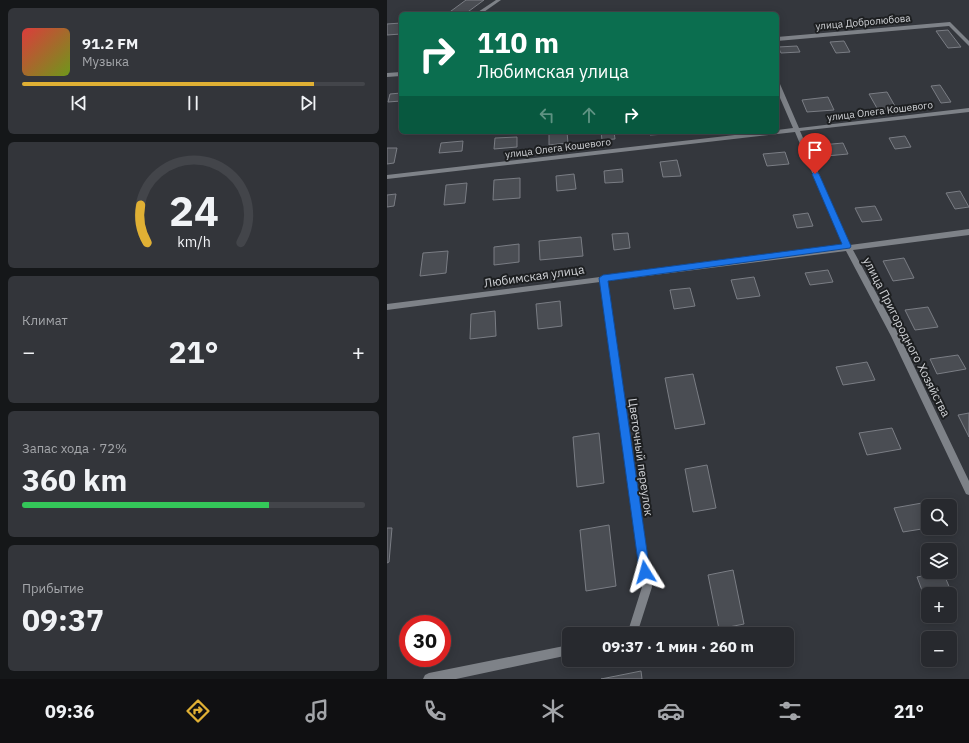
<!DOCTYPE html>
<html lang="ru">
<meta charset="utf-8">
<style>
:root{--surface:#27292e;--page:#33353a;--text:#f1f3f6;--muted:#a4a6aa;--line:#43454a;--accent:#e0b034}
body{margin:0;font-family:"IBM Plex Sans",sans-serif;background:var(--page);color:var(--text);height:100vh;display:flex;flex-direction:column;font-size:15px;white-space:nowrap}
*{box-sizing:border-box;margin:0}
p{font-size:13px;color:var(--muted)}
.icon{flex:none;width:22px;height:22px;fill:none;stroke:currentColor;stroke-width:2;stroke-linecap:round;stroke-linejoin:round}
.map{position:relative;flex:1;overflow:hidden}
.drawer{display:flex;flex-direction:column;gap:8px;padding:8px;background:#151719;width:387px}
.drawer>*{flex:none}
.top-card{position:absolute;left:12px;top:12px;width:380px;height:122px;border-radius:6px;box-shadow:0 2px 10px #0003,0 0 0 1px var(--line);background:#0b6e4f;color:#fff;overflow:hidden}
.controls{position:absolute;left:534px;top:499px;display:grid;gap:8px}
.controls a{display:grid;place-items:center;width:36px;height:36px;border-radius:6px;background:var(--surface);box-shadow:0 2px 10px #0003,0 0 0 1px var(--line);font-size:20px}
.speed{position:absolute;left:12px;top:615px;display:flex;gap:8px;font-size:20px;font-weight:700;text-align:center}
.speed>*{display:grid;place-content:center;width:52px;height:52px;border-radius:50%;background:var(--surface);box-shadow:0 2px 10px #0003,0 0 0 1px var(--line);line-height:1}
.speed .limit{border:6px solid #d22;background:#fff;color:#111}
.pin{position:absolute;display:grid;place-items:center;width:34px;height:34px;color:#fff;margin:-41px -17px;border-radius:50% 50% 50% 0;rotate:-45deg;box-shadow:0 0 4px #0007}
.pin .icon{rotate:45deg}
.me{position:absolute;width:44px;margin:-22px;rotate:352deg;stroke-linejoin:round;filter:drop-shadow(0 0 3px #0008)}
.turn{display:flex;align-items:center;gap:14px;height:84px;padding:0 12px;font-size:18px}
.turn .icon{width:52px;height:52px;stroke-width:2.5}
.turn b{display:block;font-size:28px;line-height:34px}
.lanes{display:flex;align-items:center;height:38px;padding:0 12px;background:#0003;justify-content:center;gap:20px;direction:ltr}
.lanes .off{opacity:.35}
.big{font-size:30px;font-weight:700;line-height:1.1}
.drawer .card{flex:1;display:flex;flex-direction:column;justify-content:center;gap:6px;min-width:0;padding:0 14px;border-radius:6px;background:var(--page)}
.drawer .dial{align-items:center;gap:0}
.dial svg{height:104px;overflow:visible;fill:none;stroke:var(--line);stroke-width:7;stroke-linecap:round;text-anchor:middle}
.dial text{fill:var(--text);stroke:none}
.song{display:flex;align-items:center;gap:12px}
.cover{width:48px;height:48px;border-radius:6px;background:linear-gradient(135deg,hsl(0 70% 55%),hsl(80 70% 35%))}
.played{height:4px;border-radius:2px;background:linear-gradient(90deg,var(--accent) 85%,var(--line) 85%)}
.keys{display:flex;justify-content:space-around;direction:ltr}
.heat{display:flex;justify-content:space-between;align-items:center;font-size:22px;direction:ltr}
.charge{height:6px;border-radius:3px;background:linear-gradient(90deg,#34c759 72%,var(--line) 0)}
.trip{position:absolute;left:175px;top:627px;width:232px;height:40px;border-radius:6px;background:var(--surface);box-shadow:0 2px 10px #0003,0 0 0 1px var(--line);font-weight:700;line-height:40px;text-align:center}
.dock{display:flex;height:64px;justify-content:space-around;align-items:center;background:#101012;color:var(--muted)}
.dock .icon{width:28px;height:28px}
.dock .selected{color:var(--accent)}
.dock b{font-size:18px;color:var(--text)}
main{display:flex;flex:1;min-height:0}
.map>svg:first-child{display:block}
.building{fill:#4a4d53;stroke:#7a7d84}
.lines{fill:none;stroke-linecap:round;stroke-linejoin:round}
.lane{fill:#7e8288;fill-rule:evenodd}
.street{fill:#7e8288;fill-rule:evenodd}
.route{fill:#1a73e8;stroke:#114b97}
.labels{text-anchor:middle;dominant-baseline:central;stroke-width:4;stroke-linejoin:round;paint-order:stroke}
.far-street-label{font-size:10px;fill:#d0d2d6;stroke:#1d1f21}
.street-label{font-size:12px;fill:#d0d2d6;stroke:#1d1f21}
</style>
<main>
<section class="drawer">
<div class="card">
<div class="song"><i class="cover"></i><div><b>91.2 FM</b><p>Музыка</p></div></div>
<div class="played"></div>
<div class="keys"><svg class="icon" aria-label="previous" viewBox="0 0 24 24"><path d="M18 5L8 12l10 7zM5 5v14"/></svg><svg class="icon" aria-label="pause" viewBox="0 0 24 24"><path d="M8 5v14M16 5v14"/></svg><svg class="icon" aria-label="next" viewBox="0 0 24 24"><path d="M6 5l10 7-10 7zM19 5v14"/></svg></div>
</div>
<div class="card dial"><svg viewBox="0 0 100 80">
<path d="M14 69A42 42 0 1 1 86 69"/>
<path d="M14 69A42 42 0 0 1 9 40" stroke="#e0b034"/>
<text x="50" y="56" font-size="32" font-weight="700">24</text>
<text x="50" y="72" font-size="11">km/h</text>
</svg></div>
<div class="card"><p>Климат</p>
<div class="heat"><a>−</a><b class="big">21°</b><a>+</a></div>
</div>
<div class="card"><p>Запас хода · 72%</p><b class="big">360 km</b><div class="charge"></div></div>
<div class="card"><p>Прибытие</p><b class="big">09:37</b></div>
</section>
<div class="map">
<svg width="582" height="679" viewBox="0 0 582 679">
<rect width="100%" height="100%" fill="#34373d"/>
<!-- building -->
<path class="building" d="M79,0H97L78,14H60Z
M14,23V34L0,35V24Z
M561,30L574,47L561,48L549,31Z
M457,41L463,52L449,53L443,42Z
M410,46L413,52L394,53L391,47Z
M553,85L564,102L554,103L544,86Z
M500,92L509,108L491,110L482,94Z
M14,93V101L1,102L3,94Z
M441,97L447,110L420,112L415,100Z
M162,132H180L181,143L162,145Z
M214,132H227L228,139L215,140Z
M262,132H278L279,134L263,135Z
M518,136L524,147L508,149L502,138Z
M130,137V147L107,149L108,138Z
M76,141L75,151L52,153L54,143Z
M456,143L461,154L439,156L434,145Z
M0,148H10L7,163L0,164Z
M398,152L402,164L380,166L376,154Z
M290,160L294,176L276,177L273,162Z
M235,169L236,182L218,183L217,171Z
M187,174L189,189L170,191L169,176Z
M133,178V198L106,200L107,180Z
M80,183L78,203L57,205L59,185Z
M573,191L582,207L568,209L559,193Z
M9,194L7,206L0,207V195Z
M488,206L495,220L475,222L468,208Z
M421,213L426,226L410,228L406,215Z
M241,233L243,248L227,250L225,234Z
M194,237L196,256L153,260L152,241Z
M132,244V262L107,265V247Z
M61,251L59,273L33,276L36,253Z
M517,258L527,278L506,281L496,261Z
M441,270L446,282L423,285L418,273Z
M367,277L373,296L350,299L344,280Z
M303,288L308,306L287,309L283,290Z
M173,301L175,326L151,329L149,304Z
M541,307L551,327L528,330L518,310Z
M108,311L109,336L83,339L84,314Z
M571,355L579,369L550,374L543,359Z
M480,362L488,380L456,385L449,367Z
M306,374L318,424L288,429L278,378Z
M582,413V437L571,415Z
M505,428L514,449L480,455L472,433Z
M212,433L217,483L190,487L186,437Z
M320,465L329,508L306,512L298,469Z
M535,503L541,518V528L516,532L507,508Z
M222,525L229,586L199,591L193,530Z
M0,528H5L2,562L0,563Z
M346,570L357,624L332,629L321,575Z
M556,572L566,596L563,597V594H541V601H539L530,577Z
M254,671L255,679H214Z"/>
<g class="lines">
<!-- lane -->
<path class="lane" d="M109,0H114L94,14H88Z"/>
<!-- street -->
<path class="street" d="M563,22L582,41V46L562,26L390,41V37Z
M14,72V76L0,77V73Z
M390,82L393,84L412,128L582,108V112L413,131L463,245L582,229V235L466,250L512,335L582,481V495L579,494L504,336L459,251L220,281L265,587L250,634H235L236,630L242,628L255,587L213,282L0,310V304L213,277L216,275L219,276L456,246L408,132L0,179V175L374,132H390V130L406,128L390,91Z
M182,645V655L69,679H36L38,675L42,673Z"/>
</g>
<!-- route -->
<path class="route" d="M428,171L432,174L464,246L463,248L221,281L263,572L262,576L258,578L253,576L212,278L216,275L455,244L425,174Z"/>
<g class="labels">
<!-- far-street labels -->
<g class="far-street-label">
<text transform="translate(476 22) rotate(-5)">улица Добролюбова</text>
<text transform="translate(493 111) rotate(-7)">улица Олега Кошевого</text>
<text transform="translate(171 148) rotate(-7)">улица Олега Кошевого</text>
</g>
<!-- street labels -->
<g class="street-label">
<text transform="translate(147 276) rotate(-8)">Любимская улица</text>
<text transform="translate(520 337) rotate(63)">улица Пригородного Хозяйства</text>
<text transform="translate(254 457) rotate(82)">Цветочный переулок</text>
</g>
</g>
</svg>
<div class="controls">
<a><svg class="icon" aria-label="search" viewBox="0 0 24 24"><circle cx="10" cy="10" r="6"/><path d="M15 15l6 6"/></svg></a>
<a><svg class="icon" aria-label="layers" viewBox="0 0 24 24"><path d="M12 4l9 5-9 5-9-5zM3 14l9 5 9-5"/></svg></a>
<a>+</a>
<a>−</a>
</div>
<div class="speed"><div class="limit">30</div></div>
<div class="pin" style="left:428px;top:174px;background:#d93025"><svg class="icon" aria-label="arrive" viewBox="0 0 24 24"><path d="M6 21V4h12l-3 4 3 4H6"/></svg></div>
<svg class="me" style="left:258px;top:572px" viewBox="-20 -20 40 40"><path d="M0-17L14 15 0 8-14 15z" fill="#1a73e8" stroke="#fff" stroke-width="4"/></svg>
<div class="trip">09:37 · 1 мин · 260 m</div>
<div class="top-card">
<div class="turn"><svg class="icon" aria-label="right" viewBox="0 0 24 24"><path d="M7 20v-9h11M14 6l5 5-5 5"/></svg><div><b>110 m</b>Любимская улица</div></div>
<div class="lanes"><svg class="icon off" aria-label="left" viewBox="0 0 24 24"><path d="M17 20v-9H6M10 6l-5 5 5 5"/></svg><svg class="icon off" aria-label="ahead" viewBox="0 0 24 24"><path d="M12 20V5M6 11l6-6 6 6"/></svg><svg class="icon" aria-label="right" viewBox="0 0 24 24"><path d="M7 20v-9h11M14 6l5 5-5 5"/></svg></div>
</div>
</div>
</main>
<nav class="dock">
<b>09:36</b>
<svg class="icon selected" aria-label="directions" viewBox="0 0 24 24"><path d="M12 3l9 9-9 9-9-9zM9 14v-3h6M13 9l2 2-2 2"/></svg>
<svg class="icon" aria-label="music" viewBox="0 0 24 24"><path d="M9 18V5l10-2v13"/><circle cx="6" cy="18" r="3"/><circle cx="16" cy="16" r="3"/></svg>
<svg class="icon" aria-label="phone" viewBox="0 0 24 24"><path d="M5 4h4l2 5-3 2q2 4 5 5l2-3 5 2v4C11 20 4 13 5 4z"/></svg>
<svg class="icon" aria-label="climate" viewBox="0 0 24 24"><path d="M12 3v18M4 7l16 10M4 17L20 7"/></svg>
<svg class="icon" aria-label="car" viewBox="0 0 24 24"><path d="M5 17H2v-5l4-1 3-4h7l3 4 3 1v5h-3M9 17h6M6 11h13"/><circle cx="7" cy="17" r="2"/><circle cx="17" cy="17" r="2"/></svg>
<svg class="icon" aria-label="filters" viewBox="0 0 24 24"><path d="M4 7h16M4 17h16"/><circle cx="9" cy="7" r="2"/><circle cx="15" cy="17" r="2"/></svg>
<b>21°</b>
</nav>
